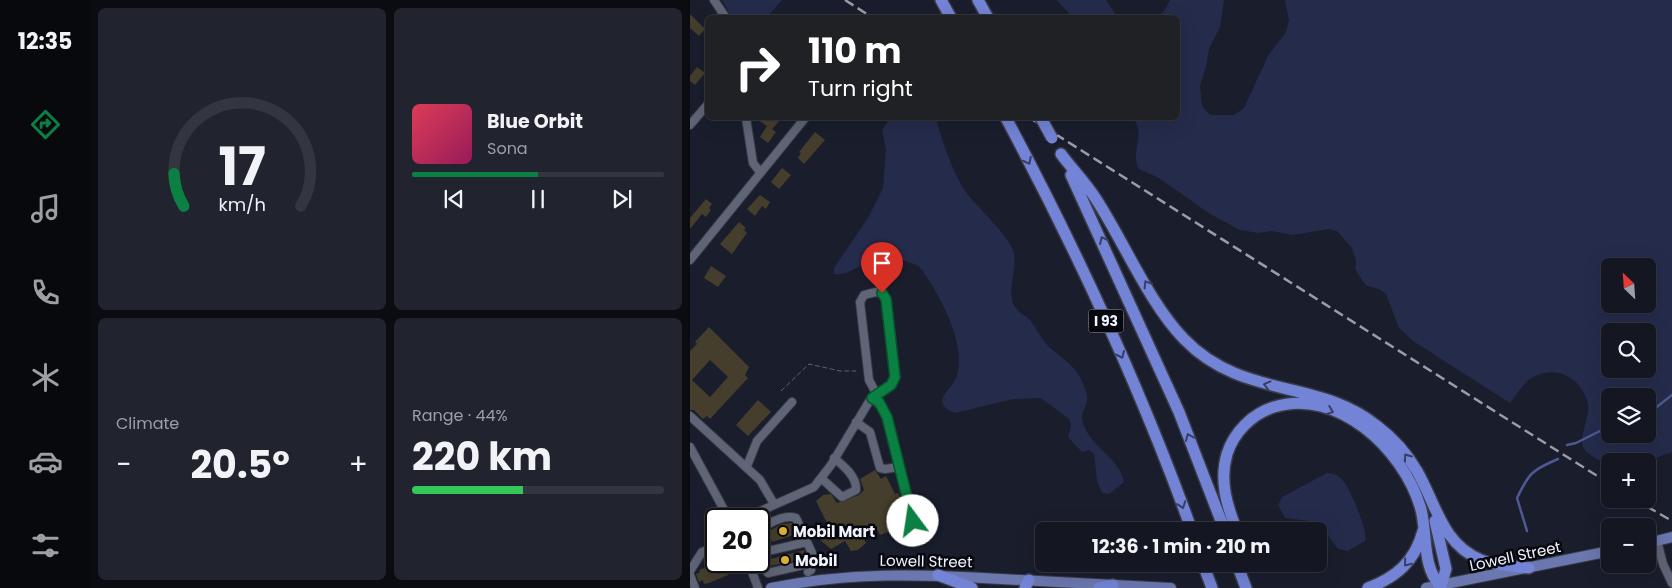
<!DOCTYPE html>
<meta charset="utf-8">
<style>
:root{--surface:#141621;--page:#21232e;--text:#f1f3f6;--muted:#9d9fa5;--line:#33353f;--accent:#0b8043}
body{margin:0;font-family:Poppins,sans-serif;background:var(--page);color:var(--text);height:100vh;display:flex;flex-direction:column;font-size:19px;white-space:nowrap}
*{box-sizing:border-box;margin:0}
p{font-size:16px;color:var(--muted)}
.icon{flex:none;width:28px;height:28px;fill:none;stroke:currentColor;stroke-width:2;stroke-linecap:round;stroke-linejoin:round}
.map{position:relative;flex:1;overflow:hidden}
.panel{display:flex;flex-direction:column;gap:8px;padding:8px;background:#0b0c12;width:600px}
.panel>*{flex:none}
.guide{position:absolute;left:15px;top:15px;width:475px;height:105px;border-radius:8px;box-shadow:0 5px 20px #0002,0 0 0 1px var(--line);background:#202124;color:#fff;overflow:hidden}
.needle{width:32px;rotate:335deg}
.controls{position:absolute;left:911px;top:258px;display:grid;gap:10px}
.controls a{display:grid;place-items:center;width:55px;height:55px;border-radius:8px;background:var(--surface);box-shadow:0 5px 20px #0002,0 0 0 1px var(--line);font-size:25px}
.speed{position:absolute;left:15px;top:508px;display:flex;gap:10px;font-size:25px;font-weight:700;text-align:center}
.speed>*{display:grid;place-content:center;width:65px;height:65px;border-radius:50%;background:var(--surface);box-shadow:0 5px 20px #0002,0 0 0 1px var(--line);line-height:1}
.speed .limit{border:2px solid #111;border-radius:8px;background:#fff;color:#111}
.pin{position:absolute;display:grid;place-items:center;width:42px;height:42px;color:#fff;margin:-51px -21px;border-radius:50% 50% 50% 0;rotate:-45deg;box-shadow:0 0 5px #0007}
.pin .icon{rotate:45deg}
.me{position:absolute;width:55px;margin:-28px;rotate:346deg;stroke-linejoin:round;filter:drop-shadow(0 0 4px #0008)}
.turn{display:flex;align-items:center;gap:18px;height:105px;padding:0 20px;font-size:22px}
.turn .icon{width:65px;height:65px;stroke-width:2.5}
.turn b{display:block;font-size:35px;line-height:42px}
.big{font-size:38px;font-weight:700;line-height:1.1}
.panel .tile{flex:1;display:flex;flex-direction:column;justify-content:center;gap:8px;min-width:0;padding:0 18px;border-radius:8px;background:var(--page)}
.panel .dial{align-items:center;gap:0}
.dial svg{height:130px;overflow:visible;fill:none;stroke:var(--line);stroke-width:7;stroke-linecap:round;text-anchor:middle}
.dial text{fill:var(--text);stroke:none}
.song{display:flex;align-items:center;gap:15px}
.cover{width:60px;height:60px;border-radius:8px;background:linear-gradient(135deg,hsl(350 70% 55%),hsl(330 70% 35%))}
.played{height:5px;border-radius:2px;background:linear-gradient(90deg,var(--accent) 50%,var(--line) 50%)}
.keys{display:flex;justify-content:space-around;direction:ltr}
.heat{display:flex;justify-content:space-between;align-items:center;font-size:28px;direction:ltr}
.charge{height:8px;border-radius:4px;background:linear-gradient(90deg,#34c759 44%,var(--line) 0)}
.panel .tiles{flex:1;display:grid;gap:8px;grid-template-columns:repeat(2,1fr)}
.trip{position:absolute;left:345px;top:522px;width:292px;height:50px;border-radius:8px;background:var(--surface);box-shadow:0 5px 20px #0002,0 0 0 1px var(--line);font-weight:700;line-height:50px;text-align:center}
main{display:flex;flex:1;min-height:0}
.tab-bar{display:flex;flex-direction:column;width:90px;justify-content:space-around;align-items:center;background:#08090d;color:var(--muted)}
.tab-bar .icon{width:35px;height:35px}
.tab-bar .selected{color:var(--accent)}
.tab-bar b{font-size:22px;color:var(--text)}
.map>svg:first-child{display:block}
.green{fill:#252b4b;fill-rule:evenodd}
.lines{fill:none;stroke-linecap:round;stroke-linejoin:round}
.stream{stroke:#4e5993;stroke-width:2.5}
.building{fill:#453e2c;fill-rule:evenodd}
.minor-casing{stroke:#393b47;stroke-width:10}
.major-casing{stroke:#393b47;stroke-width:12}
.highway-casing{stroke:#393b47;stroke-width:14}
.path{stroke:#606270;stroke-width:1;stroke-dasharray:5 2.5;stroke-linecap:butt}
.minor{stroke:#5f6476;stroke-width:8}
.major{stroke:#6b77af;stroke-width:10}
.highway{stroke:#7383d5;stroke-width:11}
.rail{stroke:#9a9da9;stroke-width:2.5;stroke-dasharray:10 5;stroke-linecap:butt}
.highway-bridge-casing{stroke:#393b47;stroke-width:14;stroke-linecap:butt}
.highway-bridge{stroke:#7383d5;stroke-width:11}
.oneway{stroke:#373f68}
.route-casing{stroke:#07532c;stroke-width:12}
.route{stroke:#0b8043;stroke-width:9}
.poi-dot{fill:#deb133;stroke:#06080e;stroke-width:2}
.labels{text-anchor:middle;dominant-baseline:central;stroke-width:5;stroke-linejoin:round;paint-order:stroke}
.shield{fill:#06080e;stroke:#aaacb6;stroke-width:1}
.shield-label{font-size:14px;font-weight:bold;fill:#f1f3fe}
.poi-label{font-size:15px;font-weight:bold;fill:#f1f3fe;stroke:#06080e;text-anchor:start}
.street-label{font-size:15px;fill:#f1f3fe;stroke:#06080e}
</style>
<main>
<nav class="tab-bar">
<b>12:35</b>
<svg class="icon selected" aria-label="directions" viewBox="0 0 24 24"><path d="M12 3l9 9-9 9-9-9zM9 14v-3h6M13 9l2 2-2 2"/></svg>
<svg class="icon" aria-label="music" viewBox="0 0 24 24"><path d="M9 18V5l10-2v13"/><circle cx="6" cy="18" r="3"/><circle cx="16" cy="16" r="3"/></svg>
<svg class="icon" aria-label="phone" viewBox="0 0 24 24"><path d="M5 4h4l2 5-3 2q2 4 5 5l2-3 5 2v4C11 20 4 13 5 4z"/></svg>
<svg class="icon" aria-label="climate" viewBox="0 0 24 24"><path d="M12 3v18M4 7l16 10M4 17L20 7"/></svg>
<svg class="icon" aria-label="car" viewBox="0 0 24 24"><path d="M5 17H2v-5l4-1 3-4h7l3 4 3 1v5h-3M9 17h6M6 11h13"/><circle cx="7" cy="17" r="2"/><circle cx="17" cy="17" r="2"/></svg>
<svg class="icon" aria-label="filters" viewBox="0 0 24 24"><path d="M4 7h16M4 17h16"/><circle cx="9" cy="7" r="2"/><circle cx="15" cy="17" r="2"/></svg>
</nav>
<section class="panel">
<div class="tiles">
<div class="tile dial"><svg viewBox="0 0 100 80">
<path d="M14 69A42 42 0 1 1 86 69"/>
<path d="M14 69A42 42 0 0 1 8 49" stroke="#0b8043"/>
<text x="50" y="56" font-size="32" font-weight="700">17</text>
<text x="50" y="72" font-size="11">km/h</text>
</svg></div>
<div class="tile">
<div class="song"><i class="cover"></i><div><b>Blue Orbit</b><p>Sona</p></div></div>
<div class="played"></div>
<div class="keys"><svg class="icon" aria-label="previous" viewBox="0 0 24 24"><path d="M18 5L8 12l10 7zM5 5v14"/></svg><svg class="icon" aria-label="pause" viewBox="0 0 24 24"><path d="M8 5v14M16 5v14"/></svg><svg class="icon" aria-label="next" viewBox="0 0 24 24"><path d="M6 5l10 7-10 7zM19 5v14"/></svg></div>
</div>
<div class="tile"><p>Climate</p>
<div class="heat"><a>−</a><b class="big">20.5°</b><a>+</a></div>
</div>
<div class="tile"><p>Range · 44%</p><b class="big">220 km</b><div class="charge"></div></div>
</div>
</section>
<div class="map">
<svg width="982" height="588" viewBox="0 0 982 588">
<rect width="100%" height="100%" fill="#1a1d2c"/>
<!-- green -->
<path class="green" d="M32,0H92L77,17L42,18Z
M367,0H416L427,17H382Z
M480,0H534L530,27L519,49L516,67L510,86L512,106L520,115H544L554,108L578,56L596,32L599,21L595,0H982V452L957,461H920V466C912,461 895,455 893,446C889,435 900,418 898,404C892,377 864,363 840,379C832,385 826,395 820,403L723,341L709,328L696,294L689,289L677,286L674,283L665,269L666,261L662,248L647,231L639,229L603,235L581,231L568,233L550,230L520,214L469,178L449,169C439,150 457,137 443,118H488V18L467,17L474,11ZM920,266H958V304H920ZM920,331H958V369H920ZM920,396H958V434H920Z
M200,118H246C251,138 265,179 278,195C289,208 318,236 323,250C329,268 315,290 325,307C328,312 335,315 339,319C345,326 349,335 354,341C366,356 382,361 391,379C393,384 398,394 397,400C395,414 388,412 395,428C405,450 429,458 434,482L419,494L412,493L407,481L404,454L399,450L392,452L378,437L381,425L379,419L351,398L323,399L265,413C238,402 261,391 266,378C268,373 269,367 269,362C270,332 247,290 229,266C215,260 195,255 180,261C168,266 157,276 144,274V268L178,218L193,188L196,149L192,130Z
M637,473C644,473 650,476 654,482C660,489 679,533 675,541L658,551L648,549L630,525L620,521L595,518L588,505L592,497Z"/>
<g class="lines">
<!-- stream -->
<path class="stream" d="M958,414L982,395
M877,445L886,443L920,426
M837,531L827,498C839,473 842,470 868,459"/>
</g>
<!-- building -->
<path class="building" d="M0,14L15,29L9,36L0,28Z
M7,67L15,73L5,85L0,81V76Z
M65,118H92L82,129L86,132L78,143L70,137L77,126Z
M125,132L135,140L114,164L108,158L111,153L109,152Z
M92,168L101,175L89,189L81,182Z
M70,195L80,202L76,209L72,206L65,216L57,209Z
M16,199L22,204L19,208L21,210L16,217L12,214L0,229V218Z
M49,222L56,228L54,230L57,233L42,254L30,244Z
M21,266L36,276L28,287L14,278Z
M19,327L59,367L55,375L58,378L20,419L17,416L13,419L4,410H0V351L7,344L5,342ZM20,360L38,377L20,397L2,380Z
M68,400L81,412L58,436L46,425Z
M185,470L191,479L196,476L205,494L208,493L212,500L214,511L207,514L211,523L207,525L209,528L190,535L184,524L170,530L176,543L168,550L161,551L155,541L141,549L130,540L134,538L130,531L136,527L135,524L137,523L126,501L133,495L141,494L147,503L169,495L174,490L170,479Z
M102,523L107,534L82,542L79,531L92,524Z
M114,550L116,559L79,566L77,560Z
M29,562L31,567L35,566L38,575L19,583L14,584L13,580L9,582L6,574L10,572L9,570Z"/>
<g class="lines">
<!-- minor casing -->
<g class="minor-casing">
<path id="minor" d="M24,0L36,18
M56,118L63,163L70,172
M0,125L18,104
M0,260L115,118
M182,398L192,407L197,417L227,539
M0,416L70,480L84,504
M166,422L180,432L190,468L195,469L209,467
M0,447L39,519
M57,466L67,441L102,402
M131,478L152,497L166,490C167,477 154,466 144,458
M53,519L124,487L141,465L180,400L186,393L201,385L205,377L197,301L193,294L186,292L174,295L170,302L179,380L186,393
M69,534C73,524 95,514 106,518L122,553L121,570L118,572
M967,541L973,564L982,583
M69,553L117,542
M69,554L74,569L78,573L122,563
M58,561L68,588
M0,571L12,552L26,547
M0,575L5,588"/>
</g>
<!-- major casing -->
<g class="major-casing">
<path id="major" d="M958,543L982,537
M81,588C158,572 233,574 311,579C368,582 424,585 481,588
M736,588L920,551"/>
</g>
<!-- highway casing -->
<g class="highway-casing">
<path id="highway" d="M251,0L261,18
M288,0L298,18
M316,118C387,251 451,389 502,531
M371,154C382,169 396,183 406,199C434,242 459,303 494,339C553,400 628,378 687,426C703,438 717,454 727,471C746,504 752,544 791,560C806,566 823,566 839,568
M381,175L489,412L535,531
M547,531C537,506 529,481 537,454C544,432 562,414 584,407C648,387 713,450 730,506C738,530 731,568 751,586L756,569L745,521
M513,564L522,588
M547,564L556,588
M248,575L282,588
M335,588L339,580
M409,588L423,585
M678,588C707,577 725,561 733,531"/>
</g>
<!-- path -->
<path class="path" d="M91,391L119,364L150,371H166"/>
<!-- minor -->
<use href="#minor" class="minor"/>
<!-- major -->
<use href="#major" class="major"/>
<!-- highway -->
<use href="#highway" class="highway"/>
<!-- rail -->
<path class="rail" d="M155,0L183,18
M340,118L920,484
M944,499L982,521"/>
<!-- highway-bridge casing -->
<g class="highway-bridge-casing">
<path id="highway-bridge" d="M351,118L362,138"/>
</g>
<!-- highway-bridge -->
<use href="#highway-bridge" class="highway-bridge"/>
</g>
<!-- one-way arrows -->
<defs><path id="oneway-chevron" d="M-2-3.5L2.5 0L-2 3.5" fill="none" stroke-width="1.6" stroke-linecap="round" stroke-linejoin="round" transform="scale(1.25)"/></defs>
<g class="oneway">
<use href="#oneway-chevron" transform="translate(338 161) rotate(63)"/>
<use href="#oneway-chevron" transform="translate(413 240) rotate(-115)"/>
<use href="#oneway-chevron" transform="translate(457 284) rotate(-122)"/>
<use href="#oneway-chevron" transform="translate(431 355) rotate(66)"/>
<use href="#oneway-chevron" transform="translate(577 385) rotate(-166)"/>
<use href="#oneway-chevron" transform="translate(640 411) rotate(21)"/>
<use href="#oneway-chevron" transform="translate(499 437) rotate(-112)"/>
<use href="#oneway-chevron" transform="translate(717 457) rotate(-126)"/>
<use href="#oneway-chevron" transform="translate(492 505) rotate(70)"/>
<use href="#oneway-chevron" transform="translate(717 563) rotate(129)"/>
</g>
<g class="lines">
<!-- route casing -->
<g class="route-casing">
<path id="route" d="M192,293L196,299L205,377L201,385L182,398L189,402L197,417L223,521"/>
</g>
<!-- route -->
<use href="#route" class="route"/>
</g>
<!-- markers -->
<g class="poi-dot">
<circle cx="93" cy="531" r="5"/>
<circle cx="95" cy="560" r="5"/>
</g>
<g class="labels">
<!-- shield labels -->
<rect class="shield" x="398.5" y="309.5" width="35" height="23" rx="4"/>
<g class="shield-label">
<text x="416" y="321">I 93</text>
</g>
<!-- poi labels -->
<g class="poi-label">
<text x="103" y="531">Mobil Mart</text>
<text x="105" y="560">Mobil</text>
</g>
<!-- street labels -->
<g class="street-label">
<text transform="translate(825 556) rotate(-12)">Lowell Street</text>
<text transform="translate(236 561) rotate(1)">Lowell Street</text>
</g>
</g>
</svg>
<div class="controls">
<a><svg class="needle" viewBox="-14 -14 28 28"><path d="M0-13l5 13h-10z" fill="#e53935"/><path d="M0 13l5-13h-10z" fill="#9d9fa5"/></svg></a>
<a><svg class="icon" aria-label="search" viewBox="0 0 24 24"><circle cx="10" cy="10" r="6"/><path d="M15 15l6 6"/></svg></a>
<a><svg class="icon" aria-label="layers" viewBox="0 0 24 24"><path d="M12 4l9 5-9 5-9-5zM3 14l9 5 9-5"/></svg></a>
<a>+</a>
<a>−</a>
</div>
<div class="speed"><div class="limit">20</div></div>
<div class="pin" style="left:192px;top:293px;background:#d93025"><svg class="icon" aria-label="arrive" viewBox="0 0 24 24"><path d="M6 21V4h12l-3 4 3 4H6"/></svg></div>
<svg class="me" style="left:223px;top:521px" viewBox="-20 -20 40 40"><circle r="19" fill="#fff"/><path d="M0-13L10 11 0 6-10 11z" fill="#0b8043"/></svg>
<div class="trip">12:36 · 1 min · 210 m</div>
<div class="guide">
<div class="turn"><svg class="icon" aria-label="right" viewBox="0 0 24 24"><path d="M7 20v-9h11M14 6l5 5-5 5"/></svg><div><b>110 m</b>Turn right</div></div>
</div>
</div>
</main>
